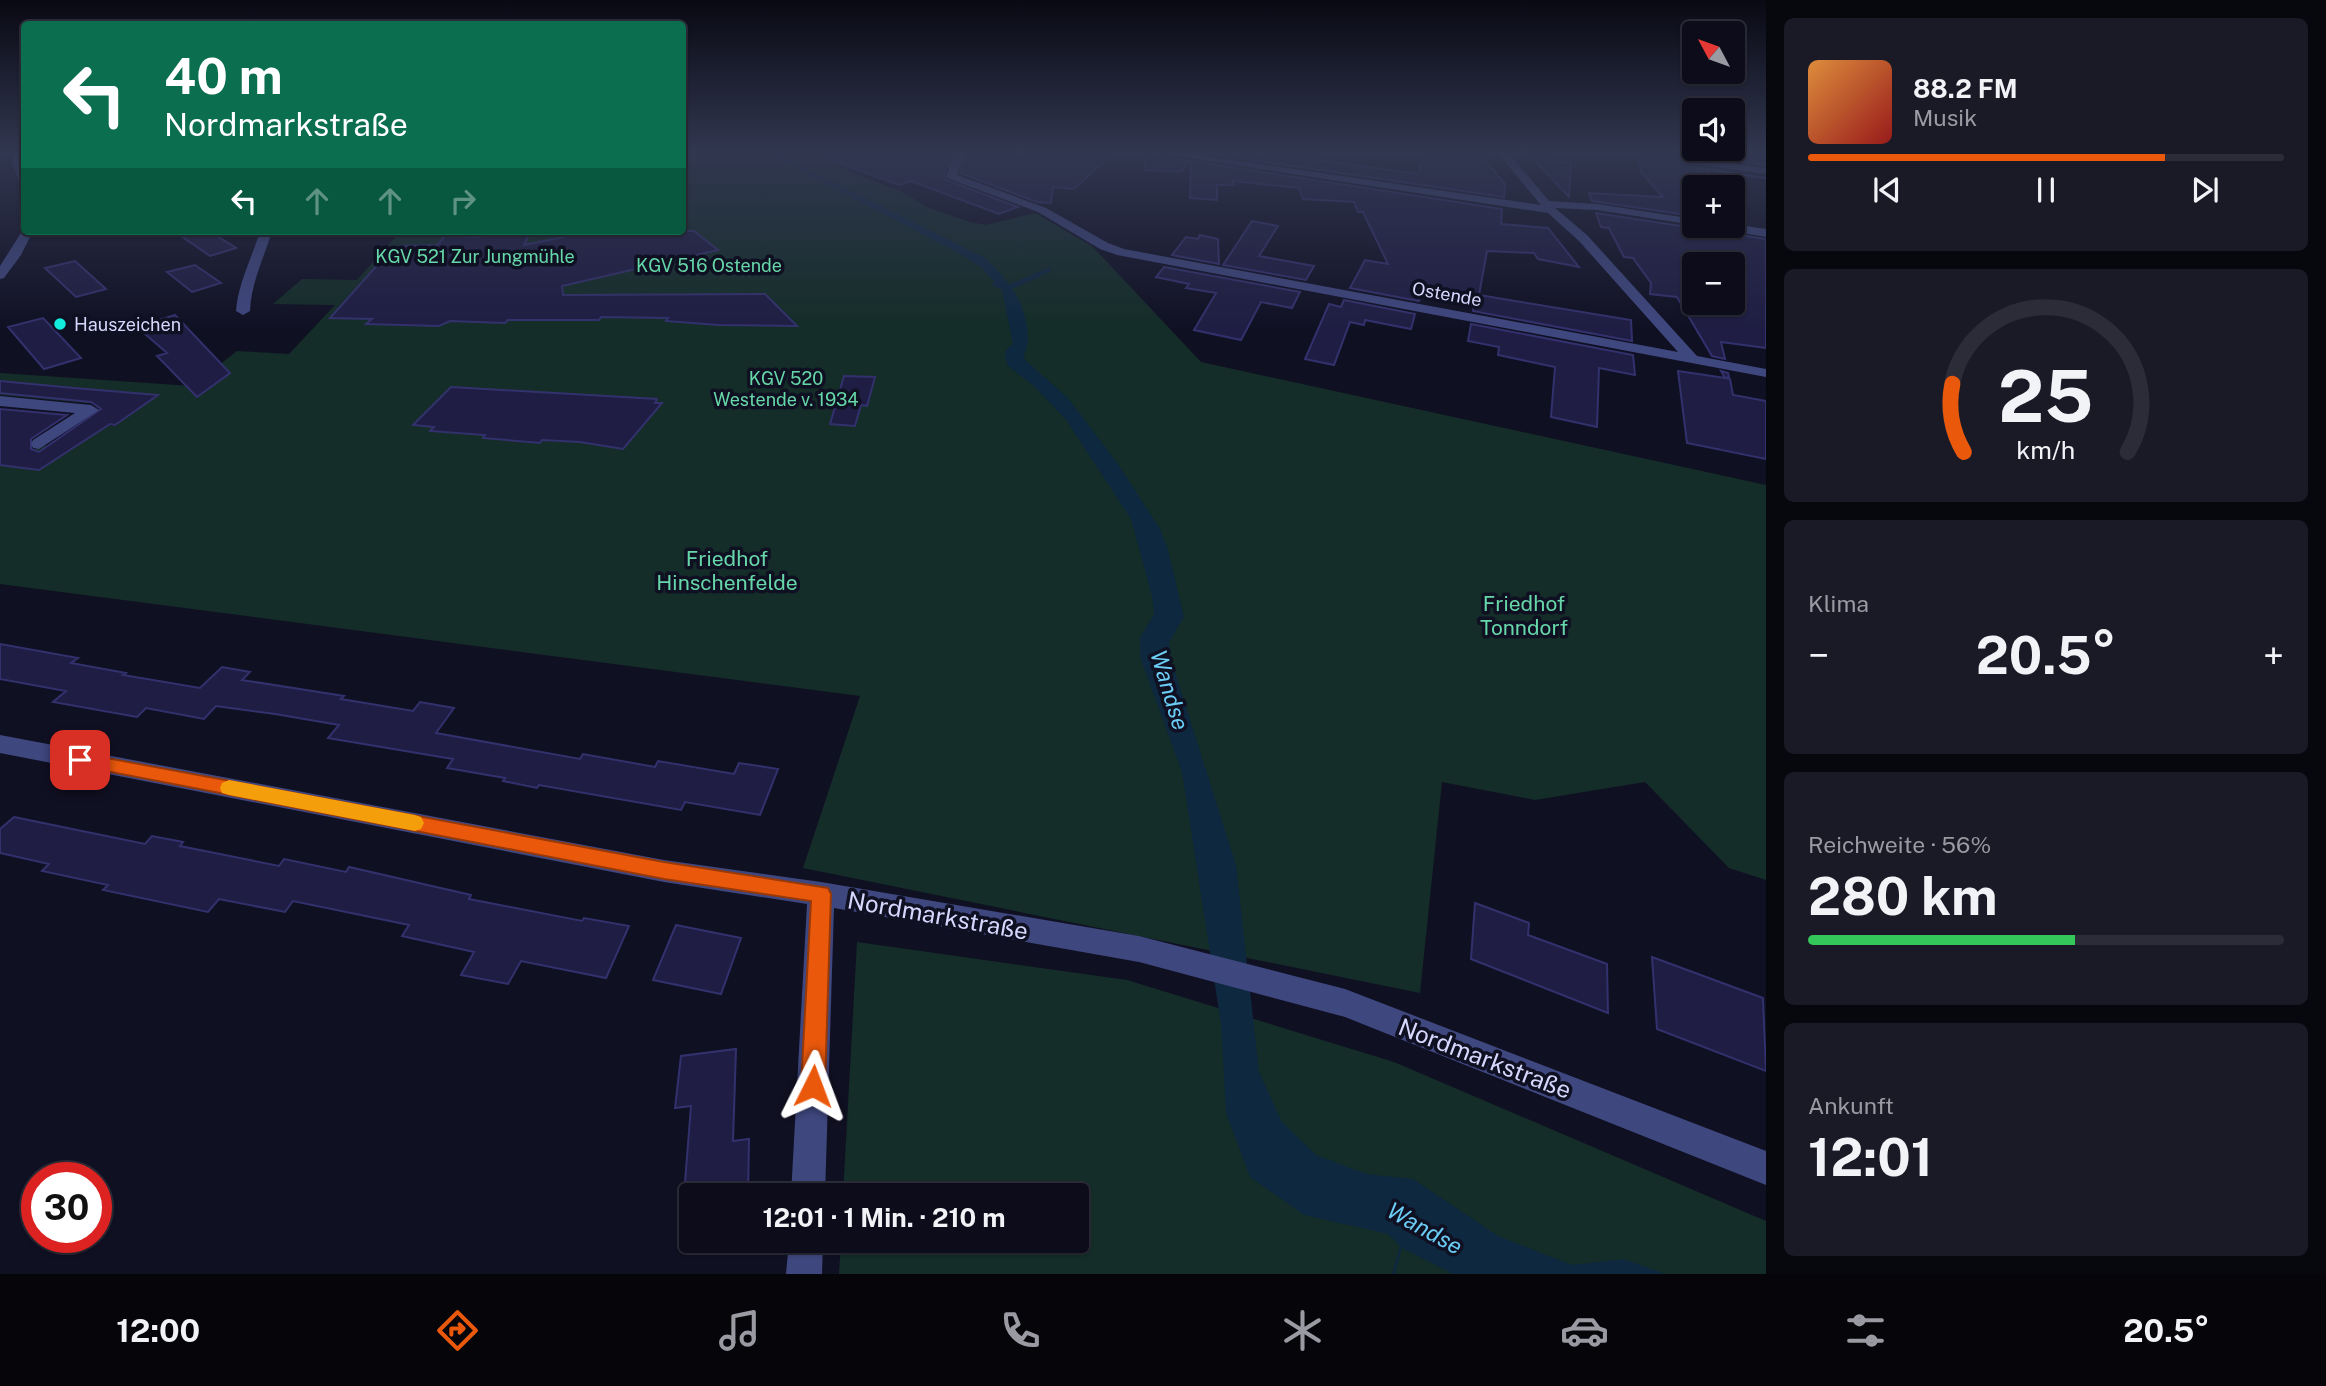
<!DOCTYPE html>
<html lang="de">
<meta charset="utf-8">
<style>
:root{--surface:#0c0c1a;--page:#1a1a27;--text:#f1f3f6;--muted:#9a9ba2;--line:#2c2c39;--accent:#ea580c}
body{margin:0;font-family:"Public Sans",sans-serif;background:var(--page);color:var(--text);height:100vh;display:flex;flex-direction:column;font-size:26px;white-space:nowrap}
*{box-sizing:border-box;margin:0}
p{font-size:23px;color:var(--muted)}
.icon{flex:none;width:38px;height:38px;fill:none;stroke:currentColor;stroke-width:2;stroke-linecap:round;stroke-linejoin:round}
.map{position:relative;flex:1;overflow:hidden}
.sheet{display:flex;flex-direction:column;gap:18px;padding:18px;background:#07070e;width:560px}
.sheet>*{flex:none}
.guide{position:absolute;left:21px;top:21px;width:665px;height:214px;border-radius:7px;box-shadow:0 2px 5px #0004,0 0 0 2px var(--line);background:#0b6e4f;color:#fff;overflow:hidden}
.needle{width:46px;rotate:311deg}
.controls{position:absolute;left:1682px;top:21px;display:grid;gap:14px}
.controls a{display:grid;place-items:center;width:63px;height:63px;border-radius:7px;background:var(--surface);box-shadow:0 2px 5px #0004,0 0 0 2px var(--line);font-size:35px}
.speed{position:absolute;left:21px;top:1162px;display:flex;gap:14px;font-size:35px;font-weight:700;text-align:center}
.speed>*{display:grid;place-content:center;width:91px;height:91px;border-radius:50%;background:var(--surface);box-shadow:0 2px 5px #0004,0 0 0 2px var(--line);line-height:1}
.speed .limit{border:10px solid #d22;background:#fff;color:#111}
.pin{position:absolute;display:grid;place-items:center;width:60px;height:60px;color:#fff;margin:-30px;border-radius:14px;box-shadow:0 4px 10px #0006}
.me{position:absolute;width:77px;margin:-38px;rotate:3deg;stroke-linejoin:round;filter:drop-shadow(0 0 5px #0008)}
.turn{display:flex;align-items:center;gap:24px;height:147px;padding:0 28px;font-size:32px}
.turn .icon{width:91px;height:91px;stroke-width:2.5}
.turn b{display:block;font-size:49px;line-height:60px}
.lanes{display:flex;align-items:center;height:66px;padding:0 28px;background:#0003;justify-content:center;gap:35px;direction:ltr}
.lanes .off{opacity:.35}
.big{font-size:52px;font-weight:700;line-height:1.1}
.sheet .card{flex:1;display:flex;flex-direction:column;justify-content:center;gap:10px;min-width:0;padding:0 24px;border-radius:10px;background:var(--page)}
.sheet .dial{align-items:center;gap:0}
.dial svg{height:182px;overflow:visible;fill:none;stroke:var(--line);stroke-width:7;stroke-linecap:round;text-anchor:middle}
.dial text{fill:var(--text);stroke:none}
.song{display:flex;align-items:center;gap:21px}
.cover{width:84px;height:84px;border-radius:10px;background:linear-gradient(135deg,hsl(30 70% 55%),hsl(0 70% 35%))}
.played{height:7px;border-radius:4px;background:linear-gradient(90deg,var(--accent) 75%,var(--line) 75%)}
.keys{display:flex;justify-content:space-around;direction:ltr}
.heat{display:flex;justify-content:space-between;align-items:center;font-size:38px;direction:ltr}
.charge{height:10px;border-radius:5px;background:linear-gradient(90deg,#34c759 56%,var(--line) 0)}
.trip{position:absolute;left:679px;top:1183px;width:410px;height:70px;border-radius:7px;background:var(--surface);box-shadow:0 2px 5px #0004,0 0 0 2px var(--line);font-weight:700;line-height:70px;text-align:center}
.menu{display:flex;height:112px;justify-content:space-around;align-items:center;background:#05050a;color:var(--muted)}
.menu .icon{width:49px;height:49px}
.menu .on{color:var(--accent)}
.menu b{font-size:32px;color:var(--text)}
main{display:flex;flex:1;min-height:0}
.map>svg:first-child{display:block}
.green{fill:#142d28}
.water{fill:#0e283f}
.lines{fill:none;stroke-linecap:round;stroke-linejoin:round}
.stream-far1{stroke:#0e283f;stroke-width:4.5}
.stream{stroke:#0e283f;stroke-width:5}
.building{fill:#1f1d43;stroke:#33316d;stroke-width:2;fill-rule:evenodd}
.minor{fill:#3f477f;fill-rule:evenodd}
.route{fill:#ea580c;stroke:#983908;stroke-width:2}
.slow{fill:#f59e0b}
.poi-dot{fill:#11ecdd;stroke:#101023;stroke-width:2.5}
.labels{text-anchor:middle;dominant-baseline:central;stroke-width:7;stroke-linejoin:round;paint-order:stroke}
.far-park-label{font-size:18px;fill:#66d7a8;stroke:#101023}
.far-street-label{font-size:18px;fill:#d5d7fc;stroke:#101023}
.far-poi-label{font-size:18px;fill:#d5d7fc;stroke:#101023;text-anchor:start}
.park-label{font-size:21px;fill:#66d7a8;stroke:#101023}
.water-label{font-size:23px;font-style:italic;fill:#6bccf4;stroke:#101023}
.near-street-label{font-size:24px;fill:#d5d7fc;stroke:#101023}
</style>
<main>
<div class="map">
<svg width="1766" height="1274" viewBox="0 0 1766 1274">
<rect width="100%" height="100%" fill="#101023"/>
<!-- green -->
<path class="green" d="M683,150H808L852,173L903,192L925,206L969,222L986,225L1035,213L1092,246L1201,362L1766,485V880L1729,868L1645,782L1535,800L1442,782L1420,993L803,868L860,696L0,584V465L10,466L42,445L49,446L85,423L115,426L140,408L0,395V373L192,386L237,351L289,354L335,305L273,304L302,279L357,280L401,231H682Z
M857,942L1127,980L1394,1062L1766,1221V1274H839L841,1241H1076V1195H843Z"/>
<!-- water -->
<path class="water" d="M759,150H771L985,258C1010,282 1026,301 1028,338C1029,346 1024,351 1024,359L1068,398L1118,464L1160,529L1168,550L1184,617L1169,642L1170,656L1236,865L1259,1072L1282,1122L1316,1155L1367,1174L1413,1179L1498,1236L1572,1265L1624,1259L1665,1274H1453L1402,1248L1395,1274H1392L1400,1246L1388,1234L1304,1215L1250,1177L1226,1113L1221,1024L1182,772L1140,657V638L1154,614L1152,596L1131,519L1066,420L1034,386L1008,366L1005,358L1006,350L1013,344L1002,290L992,285L994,281L982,268L959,253Z"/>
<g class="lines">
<!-- stream-far1 -->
<path class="stream-far1" d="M1034,276L1049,270"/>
<!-- stream -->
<path class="stream" d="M1010,287L1038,275"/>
</g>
<!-- building -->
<path class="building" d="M867,150H953L944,175L946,180L1018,207L999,214L911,181L899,185L830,160Z
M968,150H1117L1074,189L1053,187L1051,203L1037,202L960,173Z
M1184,150H1229L1263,155L1267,150H1297L1292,156L1418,174L1426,150H1477L1505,184L1504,197Z
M1660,150H1766V165L1697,156L1690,160L1693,167L1766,178L1707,170L1717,187H1694V216L1592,201L1589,193L1663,197L1641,172L1637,155L1659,158Z
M1144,154L1190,161L1181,172L1145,170Z
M1532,158L1571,163L1569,197Z
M1191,161L1502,209L1501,224L1548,228L1579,267L1538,259L1534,253L1487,251L1479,295L1631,320L1632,341L1473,311L1474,302L1421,293L1419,301L1350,288L1365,260L1388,264L1363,212H1358L1354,202L1303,199L1299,188L1232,181L1234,185H1217V200L1190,198Z
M1596,213L1694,228L1712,226L1720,232L1766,239V348L1721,342L1725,359L1712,356L1677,297L1650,294L1651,283L1633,258L1624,257L1609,228L1601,227ZM1694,264H1732V303H1694Z
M1252,221L1278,226L1259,256L1314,266L1306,280L1223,265Z
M174,231H209L236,248L210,256Z
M484,231H531L524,245L593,231H694L718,250L562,286L563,295L765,294L797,326L718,325L666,321L668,318L601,317L599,320H508L505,323L450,321L439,326L366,324L372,319L330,318L389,252H394L400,246L437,245L445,236L480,237Z
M1200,235L1218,239L1219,264L1172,255L1186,237L1198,239Z
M75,261L106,289L76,297L45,268Z
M195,265L221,283L192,292L167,272Z
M1164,267L1300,292L1292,308L1261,302L1241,340L1194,330L1216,293L1186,288L1189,284L1156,277Z
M1344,300L1415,314L1411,329L1365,320L1364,325L1350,322L1334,365L1305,359L1329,304L1341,307Z
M175,315L230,373L197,397L157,356L167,353L137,327Z
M43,318L81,358L44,369L8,327Z
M1471,324L1633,355L1635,375L1599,368L1597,427L1551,417L1555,367L1498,355L1499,347L1468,341Z
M1678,371L1725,378L1721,371L1728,373L1729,377L1725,378L1730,379L1733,395L1766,401V459L1687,443Z
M844,376L875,377L867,406L861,405L855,426L830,424Z
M0,381L74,388L158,395L115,425L110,424L39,470L0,465V409L67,415L31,439V449L39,452L101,409L91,402L0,393Z
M451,387L657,399L655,403H662L623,449L580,442L542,440L540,443L483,438L485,435L430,431L434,427L413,425Z
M0,644L78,658L71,663L126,673L123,675L200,688L222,667L250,672L242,680L344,696L341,699L413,711L420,702L454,708L436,733L580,759L583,754L655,767L658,761L734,774L739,763L778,769L760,815L685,802L681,810L539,785L537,788L503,781L505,778L447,768L453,759L328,738L339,725L275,714L216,706L204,719L146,708L137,717L53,702L66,691L0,679Z
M14,817L145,844L152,836L183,842L180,846L279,866L284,859L346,872L349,867L471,895L469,899L582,921L584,918L629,926L606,978L521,961L508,984L461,975L474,952L402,936L409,925L293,901L285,912L219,899L208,912L103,890L108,885L42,871L49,864L0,853V829Z
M1475,903L1529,923L1528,935L1607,964L1608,1013L1471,959Z
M676,925L741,938L721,994L653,980Z
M1652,957L1763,998L1766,1071L1657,1029Z
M736,1049L733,1141L749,1139L748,1195H684L691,1106L675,1108L681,1056Z"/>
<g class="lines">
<!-- minor -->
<path class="minor" d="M18,150H24L22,163L24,184L19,181L12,163Z
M956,150H966L957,175L1046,208L1108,243L1124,249L1678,352L1579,241L1548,213L1137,150H1164L1541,205L1495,150H1506L1549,201L1597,204L1694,219V225L1597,210L1555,208L1587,235L1697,356L1766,369V377L1117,255L1100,249L1038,212L947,178L946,176Z
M1697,159L1766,168V174L1693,164V160Z
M1732,224L1766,229V237L1720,229L1714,226Z
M24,228V231H33L21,255L4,278L0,279V266Z
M260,231H272C264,258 251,283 250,311L243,315L236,311C238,283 252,258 260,231Z
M0,396L91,405L99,410L39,449L33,448L31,444L33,440L75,413L0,406Z
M0,735L664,860L821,882L1139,936L1345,989L1766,1151V1185L1345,1017L1139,962L834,908L825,1195H791L807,904L664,882L0,753Z
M789,1241H823L822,1274H786Z"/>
</g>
<!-- sky -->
<linearGradient id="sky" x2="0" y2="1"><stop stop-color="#090913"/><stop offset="0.46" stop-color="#313750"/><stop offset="1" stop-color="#313750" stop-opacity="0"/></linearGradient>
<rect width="1766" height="329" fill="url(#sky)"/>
<!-- route -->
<path class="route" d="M80,753L664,862L828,888L831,894L825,1086L821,1094L813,1098L804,1094L801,1086L811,901L664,879L80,766L74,764L71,760L74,755Z"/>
<!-- slow -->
<path class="slow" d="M229,780L415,815L421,817L424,823L421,829L415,831L229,795L222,793L220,788L222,783Z"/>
<!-- markers -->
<circle class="poi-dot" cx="60" cy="324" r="7"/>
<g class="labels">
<!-- far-park labels -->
<g class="far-park-label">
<text x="475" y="256">KGV 521 Zur Jungmühle</text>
<text x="709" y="265">KGV 516 Ostende</text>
<text x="786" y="378">KGV 520<tspan x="786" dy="21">Westende v. 1934</tspan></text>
</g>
<!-- far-street labels -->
<g class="far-street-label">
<text transform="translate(1447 294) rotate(10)">Ostende</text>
</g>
<!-- far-poi labels -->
<g class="far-poi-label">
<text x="74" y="324">Hauszeichen</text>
</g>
<!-- park labels -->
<g class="park-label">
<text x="727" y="558">Friedhof<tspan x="727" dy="24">Hinschenfelde</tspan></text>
<text x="1524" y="603">Friedhof<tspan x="1524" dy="24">Tonndorf</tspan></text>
</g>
<!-- water labels -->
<g class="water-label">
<text transform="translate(1170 690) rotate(73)">Wandse</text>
<text transform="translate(1425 1228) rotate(29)">Wandse</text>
</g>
<!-- near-street labels -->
<g class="near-street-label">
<text transform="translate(938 915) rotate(10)">Nordmarkstraße</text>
<text transform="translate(1485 1058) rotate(21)">Nordmarkstraße</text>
</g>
</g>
</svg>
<div class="controls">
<a><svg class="needle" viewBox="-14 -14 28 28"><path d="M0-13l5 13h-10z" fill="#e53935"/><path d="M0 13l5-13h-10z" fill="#9a9ba2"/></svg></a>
<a><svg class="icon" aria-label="sound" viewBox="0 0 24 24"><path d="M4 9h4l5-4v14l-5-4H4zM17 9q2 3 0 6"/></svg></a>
<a>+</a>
<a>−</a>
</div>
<div class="speed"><div class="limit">30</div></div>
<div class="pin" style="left:80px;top:760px;background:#d93025"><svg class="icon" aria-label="arrive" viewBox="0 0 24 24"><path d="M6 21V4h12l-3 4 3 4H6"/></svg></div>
<svg class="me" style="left:813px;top:1086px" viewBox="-20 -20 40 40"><path d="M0-17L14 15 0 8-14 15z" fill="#ea580c" stroke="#fff" stroke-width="4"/></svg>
<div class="trip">12:01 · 1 Min. · 210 m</div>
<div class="guide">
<div class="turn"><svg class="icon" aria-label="left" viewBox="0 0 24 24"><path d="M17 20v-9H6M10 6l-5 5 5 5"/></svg><div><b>40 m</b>Nordmarkstraße</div></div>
<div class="lanes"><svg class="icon" aria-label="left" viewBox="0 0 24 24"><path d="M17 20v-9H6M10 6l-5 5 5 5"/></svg><svg class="icon off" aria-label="ahead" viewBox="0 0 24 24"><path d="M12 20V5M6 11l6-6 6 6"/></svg><svg class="icon off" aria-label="ahead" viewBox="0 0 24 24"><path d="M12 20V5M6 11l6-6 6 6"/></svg><svg class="icon off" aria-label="right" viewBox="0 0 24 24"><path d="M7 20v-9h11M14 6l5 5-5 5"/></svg></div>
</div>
</div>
<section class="sheet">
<div class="card">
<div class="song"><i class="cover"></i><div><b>88.2 FM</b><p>Musik</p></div></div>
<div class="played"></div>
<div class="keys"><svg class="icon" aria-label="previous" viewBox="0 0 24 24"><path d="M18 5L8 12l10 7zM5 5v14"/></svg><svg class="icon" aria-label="pause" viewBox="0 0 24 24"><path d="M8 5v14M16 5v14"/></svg><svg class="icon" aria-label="next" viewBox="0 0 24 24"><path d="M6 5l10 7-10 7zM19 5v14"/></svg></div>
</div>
<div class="card dial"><svg viewBox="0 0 100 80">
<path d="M14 69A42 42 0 1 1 86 69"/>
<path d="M14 69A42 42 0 0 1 9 39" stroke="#ea580c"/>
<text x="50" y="56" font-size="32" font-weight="700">25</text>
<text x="50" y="72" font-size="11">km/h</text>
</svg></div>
<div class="card"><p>Klima</p>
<div class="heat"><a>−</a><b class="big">20.5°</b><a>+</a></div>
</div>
<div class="card"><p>Reichweite · 56%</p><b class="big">280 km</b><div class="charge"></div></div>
<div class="card"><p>Ankunft</p><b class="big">12:01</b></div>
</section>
</main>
<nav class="menu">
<b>12:00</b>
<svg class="icon on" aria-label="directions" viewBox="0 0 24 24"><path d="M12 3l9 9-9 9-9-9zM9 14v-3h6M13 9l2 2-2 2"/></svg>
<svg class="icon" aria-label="music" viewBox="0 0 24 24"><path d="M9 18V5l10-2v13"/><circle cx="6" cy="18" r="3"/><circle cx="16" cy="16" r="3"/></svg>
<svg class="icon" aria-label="phone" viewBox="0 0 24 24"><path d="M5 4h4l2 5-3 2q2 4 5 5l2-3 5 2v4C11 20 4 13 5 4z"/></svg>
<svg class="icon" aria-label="climate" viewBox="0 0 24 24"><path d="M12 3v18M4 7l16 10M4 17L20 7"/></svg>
<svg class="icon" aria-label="car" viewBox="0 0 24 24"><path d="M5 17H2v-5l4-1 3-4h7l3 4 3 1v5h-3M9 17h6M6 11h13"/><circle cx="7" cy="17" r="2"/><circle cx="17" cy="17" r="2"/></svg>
<svg class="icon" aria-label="filters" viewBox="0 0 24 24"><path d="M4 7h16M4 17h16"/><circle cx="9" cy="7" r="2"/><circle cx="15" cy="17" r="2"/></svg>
<b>20.5°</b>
</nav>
